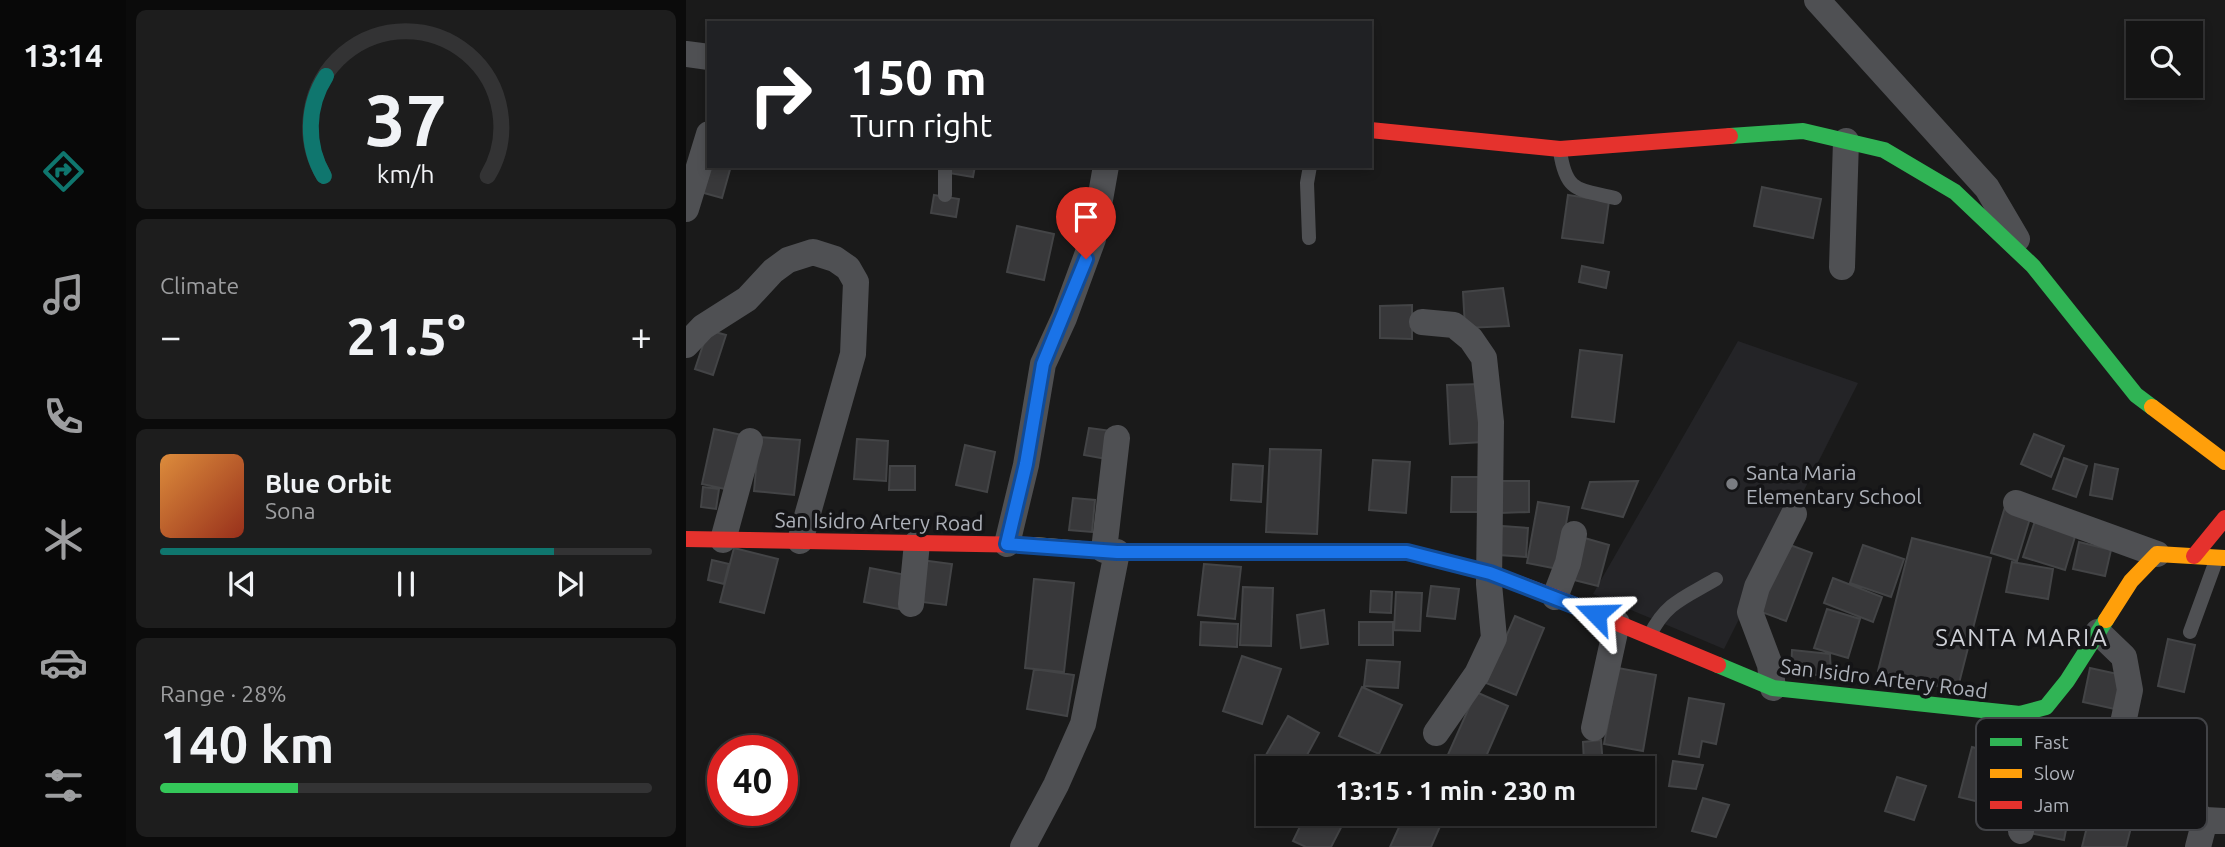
<!DOCTYPE html>
<meta charset="utf-8">
<style>
:root{--surface:#141414;--page:#1d1d1d;--text:#f1f3f6;--muted:#9d9ea0;--line:#333334;--accent:#0f766e}
body{margin:0;font-family:Ubuntu,sans-serif;background:var(--page);color:var(--text);height:100vh;display:flex;flex-direction:column;font-size:26px;white-space:nowrap}
*{box-sizing:border-box;margin:0}
p{font-size:23px;color:var(--muted)}
.icon{flex:none;width:38px;height:38px;fill:none;stroke:currentColor;stroke-width:2;stroke-linecap:round;stroke-linejoin:round}
.map{position:relative;flex:1;overflow:hidden}
.details{display:flex;flex-direction:column;gap:10px;padding:10px;background:#0b0b0b;width:560px}
.details>*{flex:none}
.top-card{position:absolute;left:21px;top:21px;width:665px;height:147px;border-radius:0px;box-shadow:0 4px 10px #0003,0 0 0 2px var(--line);background:#202124;color:#fff;overflow:hidden}
.buttons{position:absolute;left:1440px;top:21px;display:grid;gap:14px}
.buttons a{display:grid;place-items:center;width:77px;height:77px;border-radius:0px;background:var(--surface);box-shadow:0 4px 10px #0003,0 0 0 2px var(--line);font-size:35px}
.speed{position:absolute;left:21px;top:735px;display:flex;gap:14px;font-size:35px;font-weight:700;text-align:center}
.speed>*{display:grid;place-content:center;width:91px;height:91px;border-radius:50%;background:var(--surface);box-shadow:0 4px 10px #0003,0 0 0 2px var(--line);line-height:1}
.speed .limit{border:10px solid #d22;background:#fff;color:#111}
.pin{position:absolute;display:grid;place-items:center;width:60px;height:60px;color:#fff;margin:-72px -30px;border-radius:50% 50% 50% 0;rotate:-45deg;box-shadow:0 0 7px #0007}
.pin .icon{rotate:45deg}
.me{position:absolute;width:77px;margin:-38px;rotate:292deg;stroke-linejoin:round;filter:drop-shadow(0 0 5px #0008)}
.turn{display:flex;align-items:center;gap:24px;height:147px;padding:0 28px;font-size:32px}
.turn .icon{width:91px;height:91px;stroke-width:2.5}
.turn b{display:block;font-size:49px;line-height:60px}
.big{font-size:52px;font-weight:700;line-height:1.1}
.details .card{flex:1;display:flex;flex-direction:column;justify-content:center;gap:10px;min-width:0;padding:0 24px;border-radius:10px;background:var(--page)}
.details .dial{align-items:center;gap:0}
.dial svg{height:182px;overflow:visible;fill:none;stroke:var(--line);stroke-width:7;stroke-linecap:round;text-anchor:middle}
.dial text{fill:var(--text);stroke:none}
.song{display:flex;align-items:center;gap:21px}
.cover{width:84px;height:84px;border-radius:10px;background:linear-gradient(135deg,hsl(30 70% 55%),hsl(10 70% 35%))}
.played{height:7px;border-radius:4px;background:linear-gradient(90deg,var(--accent) 80%,var(--line) 80%)}
.keys{display:flex;justify-content:space-around;direction:ltr}
.heat{display:flex;justify-content:space-between;align-items:center;font-size:38px;direction:ltr}
.charge{height:10px;border-radius:5px;background:linear-gradient(90deg,#34c759 28%,var(--line) 0)}
.trip{position:absolute;left:570px;top:756px;width:399px;height:70px;border-radius:0px;background:var(--surface);box-shadow:0 4px 10px #0003,0 0 0 2px var(--line);font-weight:700;line-height:70px;text-align:center}
main{display:flex;flex:1;min-height:0}
.dock{display:flex;flex-direction:column;width:126px;justify-content:space-around;align-items:center;background:#080808;color:var(--muted)}
.dock .icon{width:49px;height:49px}
.dock .on{color:var(--accent)}
.dock b{font-size:32px;color:var(--text)}
.map>svg:first-child{display:block}
.built{fill:#242427}
.building{fill:#38383a;stroke:#434446;stroke-width:2}
.lines{fill:none;stroke-linecap:round;stroke-linejoin:round}
.lane{stroke:#4f5053;stroke-width:14}
.street{stroke:#4f5053;stroke-width:26}
.fast{stroke:#30b455;stroke-width:16}
.slow{stroke:#ff9f0a;stroke-width:16}
.jam{stroke:#e5322d;stroke-width:16}
.route-casing{stroke:#114b97;stroke-width:18}
.route{stroke:#1a73e8;stroke-width:12}
.poi-dot{fill:#7a7c81;stroke:#141416;stroke-width:2.5}
.labels{text-anchor:middle;dominant-baseline:central;stroke-width:7;stroke-linejoin:round;paint-order:stroke}
.poi-label{font-size:21px;fill:#adb1b9;stroke:#141416;text-anchor:start}
.street-label{font-size:21px;fill:#adb1b9;stroke:#141416}
.quarter-label{font-size:24px;letter-spacing:2px;fill:#ced0d6;stroke:#141416}
.key{fill:#141416;stroke:#424347;stroke-width:2}
.key-label{font-size:19px;fill:#adb1b9}
</style>
<main>
<nav class="dock">
<b>13:14</b>
<svg class="icon on" aria-label="directions" viewBox="0 0 24 24"><path d="M12 3l9 9-9 9-9-9zM9 14v-3h6M13 9l2 2-2 2"/></svg>
<svg class="icon" aria-label="music" viewBox="0 0 24 24"><path d="M9 18V5l10-2v13"/><circle cx="6" cy="18" r="3"/><circle cx="16" cy="16" r="3"/></svg>
<svg class="icon" aria-label="phone" viewBox="0 0 24 24"><path d="M5 4h4l2 5-3 2q2 4 5 5l2-3 5 2v4C11 20 4 13 5 4z"/></svg>
<svg class="icon" aria-label="climate" viewBox="0 0 24 24"><path d="M12 3v18M4 7l16 10M4 17L20 7"/></svg>
<svg class="icon" aria-label="car" viewBox="0 0 24 24"><path d="M5 17H2v-5l4-1 3-4h7l3 4 3 1v5h-3M9 17h6M6 11h13"/><circle cx="7" cy="17" r="2"/><circle cx="17" cy="17" r="2"/></svg>
<svg class="icon" aria-label="filters" viewBox="0 0 24 24"><path d="M4 7h16M4 17h16"/><circle cx="9" cy="7" r="2"/><circle cx="15" cy="17" r="2"/></svg>
</nav>
<section class="details">
<div class="card dial"><svg viewBox="0 0 100 80">
<path d="M14 69A42 42 0 1 1 86 69"/>
<path d="M14 69A42 42 0 0 1 15 25" stroke="#0f766e"/>
<text x="50" y="56" font-size="32" font-weight="700">37</text>
<text x="50" y="72" font-size="11">km/h</text>
</svg></div>
<div class="card"><p>Climate</p>
<div class="heat"><a>−</a><b class="big">21.5°</b><a>+</a></div>
</div>
<div class="card">
<div class="song"><i class="cover"></i><div><b>Blue Orbit</b><p>Sona</p></div></div>
<div class="played"></div>
<div class="keys"><svg class="icon" aria-label="previous" viewBox="0 0 24 24"><path d="M18 5L8 12l10 7zM5 5v14"/></svg><svg class="icon" aria-label="pause" viewBox="0 0 24 24"><path d="M8 5v14M16 5v14"/></svg><svg class="icon" aria-label="next" viewBox="0 0 24 24"><path d="M6 5l10 7-10 7zM19 5v14"/></svg></div>
</div>
<div class="card"><p>Range · 28%</p><b class="big">140 km</b><div class="charge"></div></div>
</section>
<div class="map">
<svg width="1539" height="847" viewBox="0 0 1539 847">
<rect width="100%" height="100%" fill="#1a1a1a"/>
<!-- built -->
<path class="built" d="M1052,341L1172,383L1038,649L907,594Z"/>
<!-- building -->
<path class="building" d="M23,166H45L36,198L11,191Z
M264,166H289L287,177L263,173Z
M1076,187L1135,199L1127,238L1068,226Z
M248,195L273,199L270,217L245,213Z
M882,195L923,201L917,243L876,238Z
M331,226L368,234L358,280L321,272Z
M896,266L923,272L920,288L893,282Z
M817,288L823,326L779,328L777,292Z
M726,305V339L694,338V306Z
M22,330L40,335L27,375L9,369Z
M894,350L936,355L928,422L886,417Z
M795,384L797,442L764,444L761,385Z
M403,428L426,431L421,459L398,455Z
M28,429L56,435L44,490L16,484Z
M1348,434L1378,446L1365,477L1335,464Z
M73,437L114,440L108,495L68,491Z
M171,439L202,441L200,481L168,479Z
M279,445L309,452L301,492L270,485Z
M584,449L635,450L631,534L580,532Z
M1378,458L1401,466L1390,497L1367,489Z
M687,460L724,462L720,513L683,510Z
M547,464L577,466L575,502L545,500Z
M1409,464L1432,469L1426,499L1404,495Z
M204,466H229V490H203Z
M766,477H798L797,512H765Z
M814,481H843V512L814,513Z
M952,481L937,517L896,508L904,482Z
M17,487L33,489L30,509L15,507Z
M387,498L409,500L406,532L383,530Z
M852,502L883,507L872,569L841,563Z
M1319,507L1345,515L1331,561L1305,553Z
M1350,518L1391,530L1379,570L1337,557Z
M816,526L842,528L840,557L813,555Z
M895,537L923,545L912,586L884,579Z
M1226,538L1305,558L1271,691L1192,671Z
M1096,542L1126,553L1100,621L1070,610Z
M1393,542L1425,550L1419,576L1387,569Z
M1177,545L1218,559L1205,597L1164,583Z
M48,548L92,559L78,613L34,602Z
M26,560L43,564L38,584L22,580Z
M235,560L266,564L260,605L228,601Z
M1326,562L1367,569L1362,599L1320,592Z
M518,564L555,567L549,619L512,615Z
M184,568L220,575L213,609L178,602Z
M1147,578L1196,597L1187,622L1138,603Z
M348,579L388,583L378,672L339,668Z
M745,586L773,589L769,619L741,616Z
M557,587L587,588L585,646L554,645Z
M685,591L706,592L705,613L684,612Z
M710,592L736,593L734,631L708,630Z
M1141,609L1174,619L1162,658L1128,648Z
M638,610L642,644L615,648L611,615Z
M829,616L858,628L830,695L800,683Z
M515,622L552,624L551,647L514,645Z
M673,622H707V645H673Z
M1482,639L1509,645L1498,692L1472,686Z
M1106,650L1144,654L1145,676L1105,673Z
M556,656L595,669L576,724L537,711Z
M681,660L714,662L712,688L678,686Z
M932,668L970,675L957,751L918,744Z
M1404,668L1436,675L1429,709L1397,702Z
M348,669L388,675L381,716L341,709Z
M676,687L716,705L693,754L653,736Z
M790,692L822,706L795,768H756Z
M1003,698L1038,704L1030,744L1016,741L1013,757L993,754Z
M602,716L633,733L614,768H583V778L571,771Z
M915,740L917,766L898,764L897,742Z
M1286,747L1334,759L1322,809L1273,797Z
M1359,756L1393,763L1378,840L1344,833Z
M987,761L1017,765L1010,789L983,786Z
M1211,777L1240,786L1228,820L1199,811Z
M1413,778L1455,788L1440,847H1396Z
M1017,798L1043,805L1030,837L1006,831Z
M620,814H662L645,847H620L607,841Z
M719,814L759,815L745,847H704Z"/>
<g class="lines">
<!-- lane -->
<path class="lane" d="M874,151C880,193 892,189 929,198
M259,166V195
M623,238L621,183L624,166
M1504,632L1531,558
M964,635C980,602 1000,597 1030,579"/>
<!-- street -->
<path class="street" d="M1131,0L1301,188L1331,239
M0,54L23,57
M0,209L23,134
M1156,267L1160,141
M736,322L768,325L785,339L798,358L805,422L803,584L808,638L791,674L750,733
M0,345L17,327L61,299L87,271L102,260L127,252L149,259L162,268L170,282L167,354L114,541
M1330,503L1471,554
M37,540L64,441
M321,544L340,465L357,364L378,318L407,239L420,166
M418,550L431,438
M869,597L882,563L888,534
M225,604L231,543
M1412,632L1438,657L1444,690L1433,742L1440,762L1464,785L1519,820L1539,821
M1087,688L1084,665L1064,612L1071,587L1108,514
M908,728L931,623
M1335,831C1339,802 1340,771 1356,747L1433,742
M337,847L370,785L397,724L431,552
M1512,847L1519,820"/>
<!-- fast -->
<path class="fast" d="M1044,136L1117,131L1198,150L1269,192L1347,266L1450,395L1466,407
M1032,665L1087,688L1334,714L1360,707L1381,681L1420,620"/>
<!-- slow -->
<path class="slow" d="M1466,407L1539,462
M348,545L431,552H677
M1420,620L1445,581L1471,554L1539,558"/>
<!-- jam -->
<path class="jam" d="M684,130L874,149L1044,136
M0,539L348,545
M677,552H721L804,573L869,597L1032,665
M1508,556L1539,518"/>
</g>
<g class="lines">
<!-- route casing -->
<g class="route-casing">
<path id="route" d="M400,259L357,364L340,464L321,544L431,552H721L804,573L910,614"/>
</g>
<!-- route -->
<use href="#route" class="route"/>
</g>
<!-- markers -->
<circle class="poi-dot" cx="1046" cy="484" r="7"/>
<g class="labels">
<!-- poi labels -->
<g class="poi-label">
<text x="1060" y="472">Santa Maria<tspan x="1060" dy="24">Elementary School</tspan></text>
</g>
<!-- street labels -->
<g class="street-label">
<text transform="translate(193 521) rotate(1)">San Isidro Artery Road</text>
<text transform="translate(1198 678) rotate(7)">San Isidro Artery Road</text>
</g>
<!-- quarter labels -->
<g class="quarter-label">
<text x="1336" y="637">SANTA MARIA</text>
</g>
</g>
<!-- legend -->
<rect x="1290" y="718" width="231" height="112" rx="10" class="key"/>
<rect x="1304" y="738" width="32" height="8" fill="#30b455"/>
<rect x="1304" y="769" width="32" height="9" fill="#ff9f0a"/>
<rect x="1304" y="801" width="32" height="8" fill="#e5322d"/>
<g class="key-label">
<text x="1348" y="749">Fast</text>
<text x="1348" y="780">Slow</text>
<text x="1348" y="812">Jam</text>
</g>
</svg>
<div class="buttons">
<a><svg class="icon" aria-label="search" viewBox="0 0 24 24"><circle cx="10" cy="10" r="6"/><path d="M15 15l6 6"/></svg></a>
</div>
<div class="speed"><div class="limit">40</div></div>
<div class="pin" style="left:400px;top:259px;background:#d93025"><svg class="icon" aria-label="arrive" viewBox="0 0 24 24"><path d="M6 21V4h12l-3 4 3 4H6"/></svg></div>
<svg class="me" style="left:910px;top:614px" viewBox="-20 -20 40 40"><path d="M0-17L14 15 0 8-14 15z" fill="#1a73e8" stroke="#fff" stroke-width="4"/></svg>
<div class="trip">13:15 · 1 min · 230 m</div>
<div class="top-card">
<div class="turn"><svg class="icon" aria-label="right" viewBox="0 0 24 24"><path d="M7 20v-9h11M14 6l5 5-5 5"/></svg><div><b>150 m</b>Turn right</div></div>
</div>
</div>
</main>
